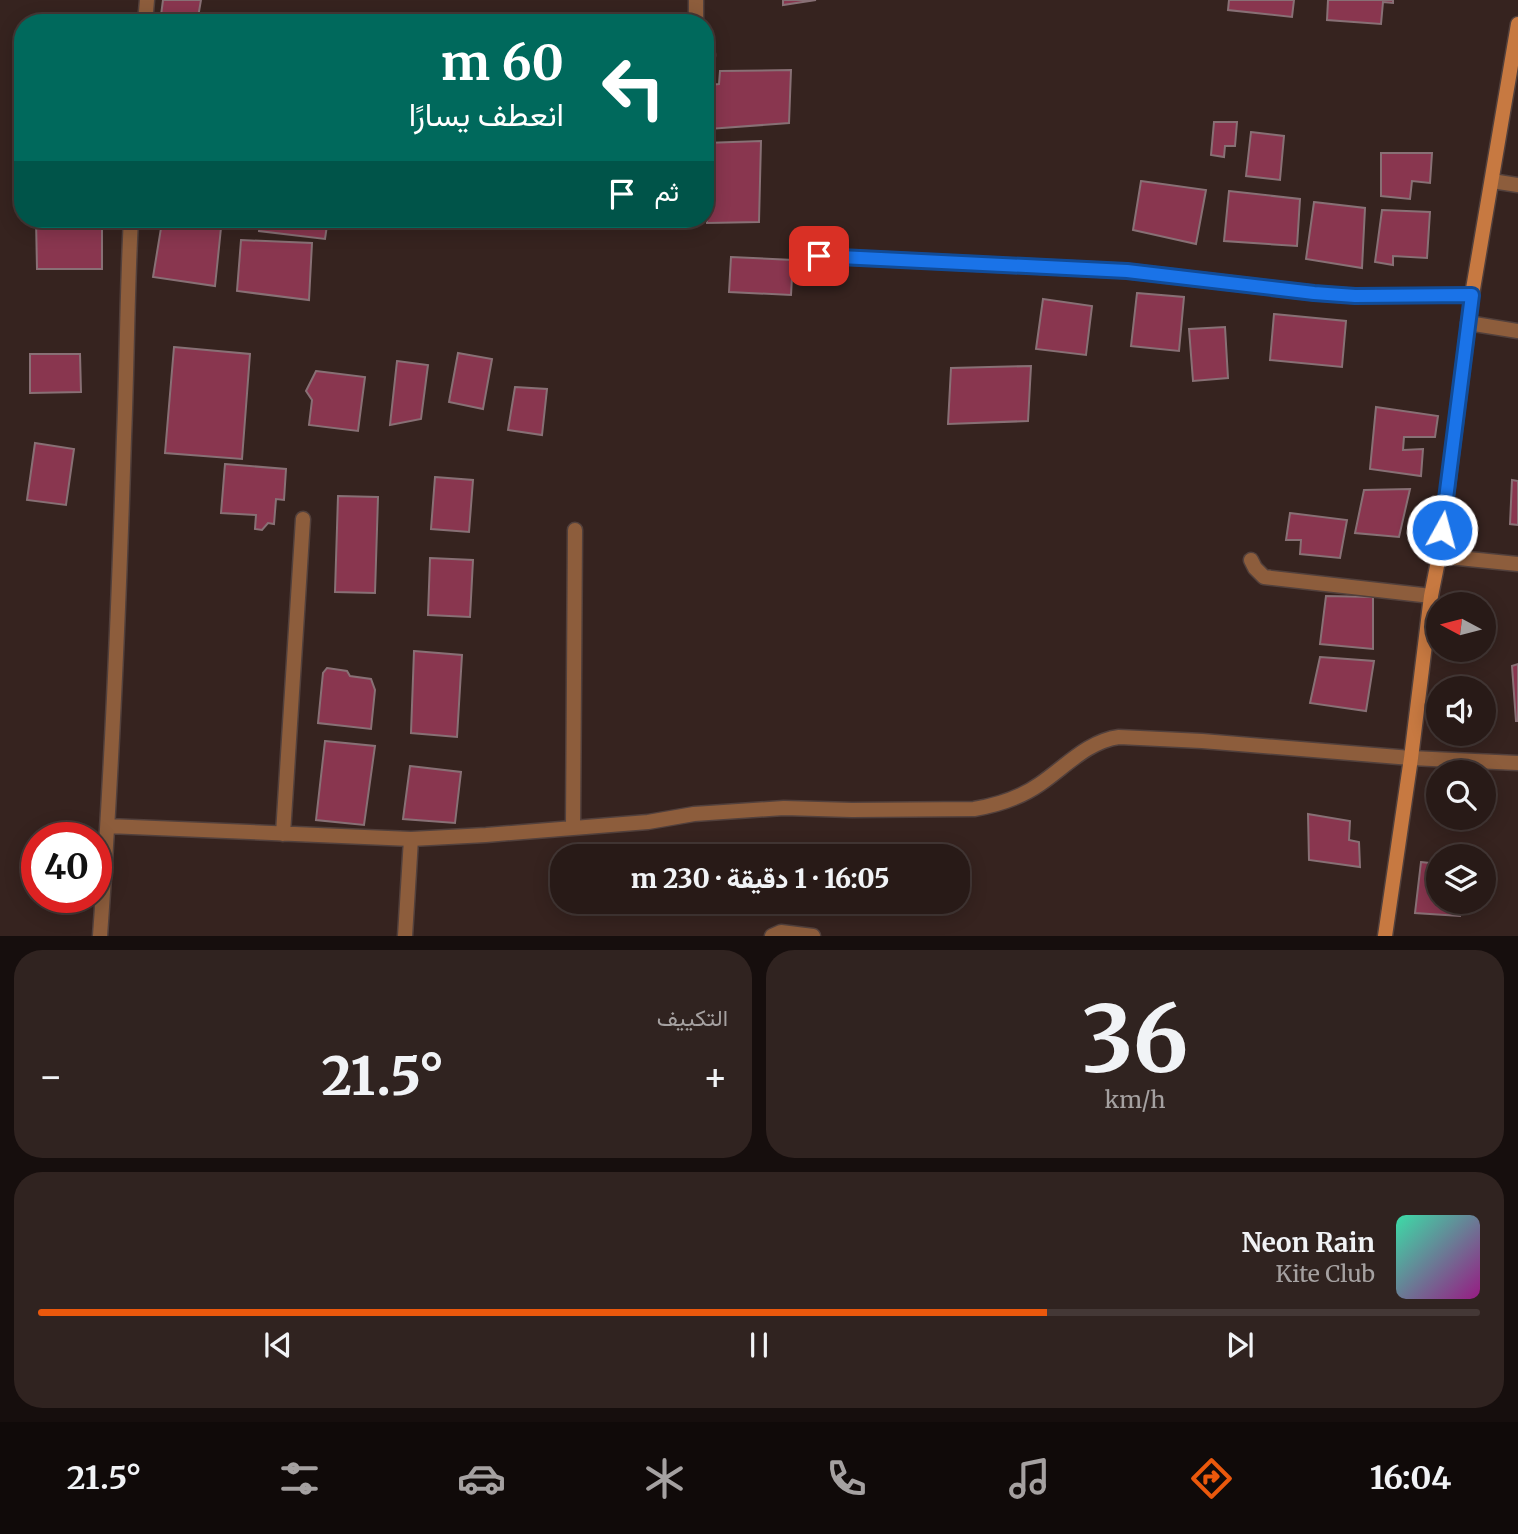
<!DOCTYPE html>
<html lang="ar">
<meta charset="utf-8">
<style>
:root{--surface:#281a17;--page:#302320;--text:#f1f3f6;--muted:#a5a1a1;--line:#443836;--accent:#ea580c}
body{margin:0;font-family:Merriweather,Vazirmatn,serif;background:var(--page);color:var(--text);direction:rtl;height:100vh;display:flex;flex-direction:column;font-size:26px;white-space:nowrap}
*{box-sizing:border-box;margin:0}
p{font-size:23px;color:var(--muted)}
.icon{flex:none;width:38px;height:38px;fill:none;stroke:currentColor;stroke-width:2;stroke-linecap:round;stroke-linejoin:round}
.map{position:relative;height:936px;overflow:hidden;direction:ltr}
.panel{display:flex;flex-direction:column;gap:14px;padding:14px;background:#160e0d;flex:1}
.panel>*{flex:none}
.top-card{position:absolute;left:14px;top:14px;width:700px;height:214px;border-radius:28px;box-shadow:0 4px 18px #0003,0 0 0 2px var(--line);direction:rtl;background:#00695c;color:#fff;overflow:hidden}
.needle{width:46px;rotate:277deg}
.controls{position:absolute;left:1426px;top:592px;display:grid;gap:14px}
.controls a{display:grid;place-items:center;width:70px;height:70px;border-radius:50%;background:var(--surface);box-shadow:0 4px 18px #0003,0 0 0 2px var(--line);font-size:35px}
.speed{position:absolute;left:21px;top:822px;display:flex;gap:14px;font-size:35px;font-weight:700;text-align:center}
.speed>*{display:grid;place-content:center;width:91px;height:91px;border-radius:50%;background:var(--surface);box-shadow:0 4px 18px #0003,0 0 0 2px var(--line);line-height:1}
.speed .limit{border:10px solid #d22;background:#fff;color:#111}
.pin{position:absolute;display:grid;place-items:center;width:60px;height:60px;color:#fff;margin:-30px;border-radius:14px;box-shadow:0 4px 10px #0006}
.me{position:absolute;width:77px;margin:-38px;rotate:7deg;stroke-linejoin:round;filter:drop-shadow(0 0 5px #0008)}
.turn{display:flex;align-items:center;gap:24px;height:147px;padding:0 35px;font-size:32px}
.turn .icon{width:91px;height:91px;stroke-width:2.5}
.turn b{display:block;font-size:49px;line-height:60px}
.then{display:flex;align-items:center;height:66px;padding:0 35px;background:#0003;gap:14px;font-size:26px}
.big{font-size:52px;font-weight:800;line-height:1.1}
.panel .card{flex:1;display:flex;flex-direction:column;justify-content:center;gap:10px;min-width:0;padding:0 24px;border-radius:28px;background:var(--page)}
.panel .dial{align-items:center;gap:0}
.dial b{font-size:91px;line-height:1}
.song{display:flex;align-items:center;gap:21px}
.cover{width:84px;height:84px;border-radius:10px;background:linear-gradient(135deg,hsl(160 70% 55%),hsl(310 70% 35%))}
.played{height:7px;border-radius:4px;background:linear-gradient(90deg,var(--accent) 70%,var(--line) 70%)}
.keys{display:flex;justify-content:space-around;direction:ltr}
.heat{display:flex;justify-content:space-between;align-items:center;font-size:38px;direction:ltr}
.panel .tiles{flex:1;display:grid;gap:14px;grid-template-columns:1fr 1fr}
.card:last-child{grid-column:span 2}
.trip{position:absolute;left:550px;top:844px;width:420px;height:70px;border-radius:28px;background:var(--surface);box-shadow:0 4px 18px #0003,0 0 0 2px var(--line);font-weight:800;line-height:70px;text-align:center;direction:rtl}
.dock{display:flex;height:112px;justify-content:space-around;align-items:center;background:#100a09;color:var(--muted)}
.dock .icon{width:49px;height:49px}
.dock .selected{color:var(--accent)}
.dock b{font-size:32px;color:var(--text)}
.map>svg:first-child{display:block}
.building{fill:#89364f;stroke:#887075;stroke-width:2}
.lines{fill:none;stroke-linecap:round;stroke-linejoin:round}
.street-casing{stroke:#52403c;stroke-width:17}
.secondary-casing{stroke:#52403c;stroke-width:17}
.street{stroke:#8d5d3c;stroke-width:14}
.secondary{stroke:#c77941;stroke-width:14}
.route-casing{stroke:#114b97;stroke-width:18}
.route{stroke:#1a73e8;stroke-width:12}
</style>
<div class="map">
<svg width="1518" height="936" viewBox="0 0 1518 936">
<rect width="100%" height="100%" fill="#36231f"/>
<!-- building -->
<path class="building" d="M163,0H201L197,23H160Z
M783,0H816L783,5Z
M1229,0H1294L1292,17L1228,10Z
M1328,0H1393V3L1383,2L1381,24L1327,20Z
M248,18L272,20V23H248Z
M791,70L789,123L709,129V85L719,84L720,71Z
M1214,122H1237L1235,146H1225L1224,157L1211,155Z
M1251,132L1284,136L1280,180L1246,176Z
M761,141L759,222L707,223L705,143Z
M1381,153H1432L1430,183L1412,181L1410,199L1381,196Z
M1141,181L1206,190L1196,244L1133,230Z
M1229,191L1300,199L1297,246L1224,241Z
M1314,202L1365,208L1362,268L1306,259Z
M1382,210L1430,212L1427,258L1393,256V265L1375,262Z
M36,219H102V269H37Z
M260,219H328L325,239L259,231Z
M490,219H516L515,223Z
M162,222L221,228L215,286L153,277Z
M241,240L312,243L309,300L237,291Z
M731,257L793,260L791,295L729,292Z
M1137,293L1184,297L1179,351L1131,346Z
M1043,299L1092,306L1086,355L1036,349Z
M1274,314L1346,321L1342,367L1270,360Z
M1225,327L1228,378L1193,381L1189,329Z
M174,347L250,354L242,459L165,453Z
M458,353L492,359L483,409L449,402Z
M30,354H80L81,392L30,393Z
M397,361L428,365L421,419L390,425Z
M1031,366L1028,421L948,424L951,368Z
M316,371L365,377L358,431L309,425L312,400L306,391Z
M515,387L547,389L542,435L508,430Z
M1376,407L1438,416L1435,437H1404L1403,450L1423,449L1421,476L1370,469Z
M35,443L74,449L66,505L27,500Z
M225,464L286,469L284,500L276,499L274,524L268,523L262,530L255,529L256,515L221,513Z
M435,477L473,480L469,532L431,529Z
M1512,480L1518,481V525L1510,524Z
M1410,489L1399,537L1355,533L1364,490Z
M338,496L378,497L375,593L335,592Z
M1290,513L1347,520L1340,558L1300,554L1301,540H1286Z
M430,558L473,560L470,617L428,615Z
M1326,596L1373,597V649L1320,644Z
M414,651L462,655L457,737L411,733Z
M1320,657L1374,661L1366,711L1310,703Z
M1518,664V721H1516L1512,666Z
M327,668L347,671L350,676L371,679L375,690L371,729L318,723L323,673Z
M325,741L375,746L364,825L316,820Z
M410,766L461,772L455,823L403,819Z
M1308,814L1350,821L1349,840L1359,842L1360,867L1309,860Z
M1421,862L1438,864V901H1462L1460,916L1415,913Z
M1464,901H1479L1478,909L1463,907Z"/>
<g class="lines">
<!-- street casing -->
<g class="street-casing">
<path id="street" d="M145,23L147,0
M696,23V0
M705,49L708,55
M1492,181L1518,185
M819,256L1127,271L1314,293L1355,296L1472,295
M1468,323L1518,331
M1439,556L1518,564
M1251,560L1255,568L1264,577L1431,596
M108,826L411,839L486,835L648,822L694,814L784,808L852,810L974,809C998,805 1020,798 1040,784C1065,767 1088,741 1119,737L1202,741L1411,758L1518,763
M573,827L575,530
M283,834L303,519
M100,936C112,769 119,603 124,437C127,364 127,291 131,219
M405,936L411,839
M772,936L781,932L813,936"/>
</g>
<!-- secondary casing -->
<g class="secondary-casing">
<path id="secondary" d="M1385,936L1411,758L1431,596L1439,556L1472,295L1518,24"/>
</g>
<!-- street -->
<use href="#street" class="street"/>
<!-- secondary -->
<use href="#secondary" class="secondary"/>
</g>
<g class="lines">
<!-- route casing -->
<g class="route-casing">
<path id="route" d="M819,256L1127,271L1314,293L1355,296L1472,295L1442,530"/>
</g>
<!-- route -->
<use href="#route" class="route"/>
</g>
</svg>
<div class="controls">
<a><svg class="needle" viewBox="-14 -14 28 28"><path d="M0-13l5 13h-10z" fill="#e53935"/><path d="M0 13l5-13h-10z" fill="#a5a1a1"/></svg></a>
<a><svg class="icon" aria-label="sound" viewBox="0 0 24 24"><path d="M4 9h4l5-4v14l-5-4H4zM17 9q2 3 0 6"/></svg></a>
<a><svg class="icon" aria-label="search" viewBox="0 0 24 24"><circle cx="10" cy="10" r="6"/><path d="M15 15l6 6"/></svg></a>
<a><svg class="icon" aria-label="layers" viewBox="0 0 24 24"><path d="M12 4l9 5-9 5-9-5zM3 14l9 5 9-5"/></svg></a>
</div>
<div class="speed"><div class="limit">40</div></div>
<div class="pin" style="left:819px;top:256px;background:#d93025"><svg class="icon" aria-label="arrive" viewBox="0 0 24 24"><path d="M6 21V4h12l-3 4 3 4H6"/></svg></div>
<svg class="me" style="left:1442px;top:530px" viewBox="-20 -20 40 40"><circle r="17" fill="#1a73e8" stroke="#fff" stroke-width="3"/><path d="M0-11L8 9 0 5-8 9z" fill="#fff"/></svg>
<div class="trip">16:05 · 1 دقيقة · 230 m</div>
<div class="top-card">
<div class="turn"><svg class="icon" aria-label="left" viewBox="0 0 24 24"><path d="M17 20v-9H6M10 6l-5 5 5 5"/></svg><div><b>60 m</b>انعطف يسارًا</div></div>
<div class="then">ثم<svg class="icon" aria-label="arrive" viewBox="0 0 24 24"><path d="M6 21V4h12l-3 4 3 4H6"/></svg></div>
</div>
</div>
<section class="panel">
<div class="tiles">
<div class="card dial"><b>36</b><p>km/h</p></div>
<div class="card"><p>التكييف</p>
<div class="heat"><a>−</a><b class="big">21.5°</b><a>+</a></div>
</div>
<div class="card">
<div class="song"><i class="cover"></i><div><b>Neon Rain</b><p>Kite Club</p></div></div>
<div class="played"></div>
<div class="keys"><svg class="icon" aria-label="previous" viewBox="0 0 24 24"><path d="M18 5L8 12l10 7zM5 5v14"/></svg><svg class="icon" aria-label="pause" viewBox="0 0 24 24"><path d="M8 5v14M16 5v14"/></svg><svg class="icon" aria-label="next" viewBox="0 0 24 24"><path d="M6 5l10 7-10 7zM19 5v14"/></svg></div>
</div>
</div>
</section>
<nav class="dock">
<b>16:04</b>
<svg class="icon selected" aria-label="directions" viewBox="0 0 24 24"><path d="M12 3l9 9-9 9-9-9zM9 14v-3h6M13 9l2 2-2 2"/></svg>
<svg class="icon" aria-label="music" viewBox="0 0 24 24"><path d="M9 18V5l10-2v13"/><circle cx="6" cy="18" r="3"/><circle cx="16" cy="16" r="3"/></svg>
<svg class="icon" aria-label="phone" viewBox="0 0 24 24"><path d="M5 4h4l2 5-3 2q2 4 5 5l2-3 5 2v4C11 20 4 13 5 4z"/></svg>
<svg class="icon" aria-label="climate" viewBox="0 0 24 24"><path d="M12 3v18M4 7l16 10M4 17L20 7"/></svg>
<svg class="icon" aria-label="car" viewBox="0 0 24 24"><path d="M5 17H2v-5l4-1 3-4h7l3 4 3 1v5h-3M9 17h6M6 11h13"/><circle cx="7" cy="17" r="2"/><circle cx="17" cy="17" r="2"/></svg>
<svg class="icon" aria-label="filters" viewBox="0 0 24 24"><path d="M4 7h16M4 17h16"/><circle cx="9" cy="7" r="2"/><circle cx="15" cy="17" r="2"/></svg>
<b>21.5°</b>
</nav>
